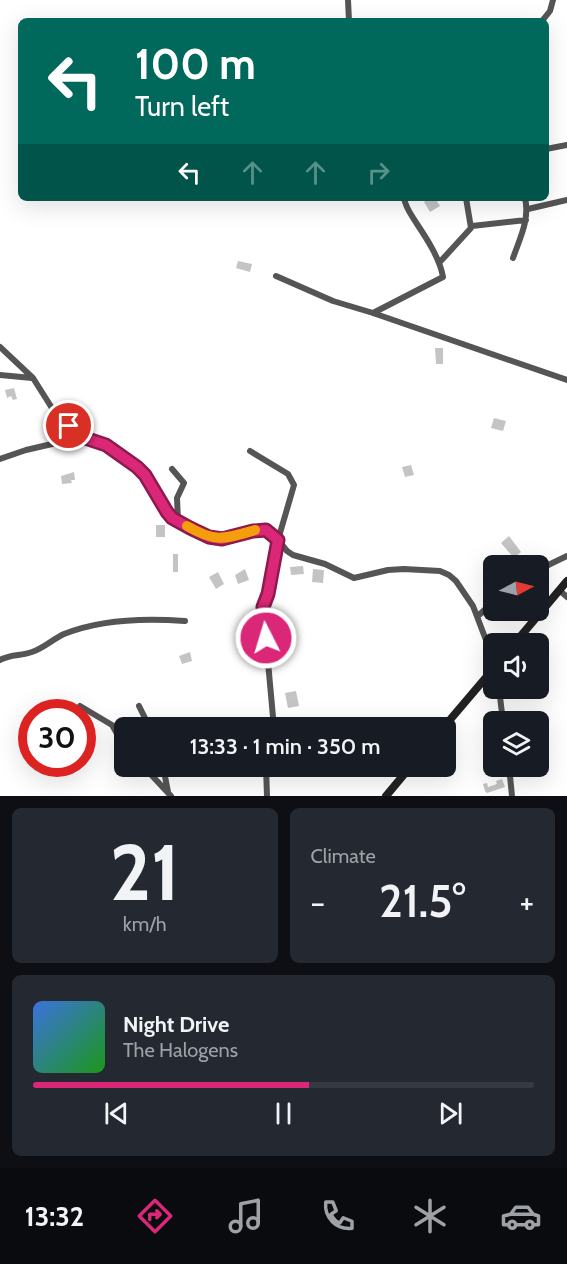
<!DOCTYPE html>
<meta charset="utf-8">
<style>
:root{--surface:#171b24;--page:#242831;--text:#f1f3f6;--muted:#9ea1a6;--line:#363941;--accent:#db2777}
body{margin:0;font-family:Cabin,sans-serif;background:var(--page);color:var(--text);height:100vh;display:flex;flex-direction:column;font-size:22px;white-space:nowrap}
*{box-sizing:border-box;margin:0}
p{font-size:20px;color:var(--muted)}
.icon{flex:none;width:33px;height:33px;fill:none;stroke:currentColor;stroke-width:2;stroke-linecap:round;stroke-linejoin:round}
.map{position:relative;height:796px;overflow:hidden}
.side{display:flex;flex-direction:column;gap:12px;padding:12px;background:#0d0f14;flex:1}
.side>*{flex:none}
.top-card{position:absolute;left:18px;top:18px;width:531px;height:183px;border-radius:9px;box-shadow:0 6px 24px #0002;background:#00695c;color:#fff;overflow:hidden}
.needle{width:39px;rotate:83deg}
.fabs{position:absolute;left:483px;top:555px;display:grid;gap:12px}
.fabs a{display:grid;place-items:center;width:66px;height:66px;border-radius:9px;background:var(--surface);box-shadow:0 6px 24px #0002;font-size:30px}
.speed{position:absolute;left:18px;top:699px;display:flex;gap:12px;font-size:30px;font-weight:700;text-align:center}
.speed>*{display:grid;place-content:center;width:78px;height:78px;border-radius:50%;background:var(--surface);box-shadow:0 6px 24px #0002;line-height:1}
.speed .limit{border:9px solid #d22;background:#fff;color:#111}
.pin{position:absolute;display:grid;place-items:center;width:51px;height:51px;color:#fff;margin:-26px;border:3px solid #fff;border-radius:50%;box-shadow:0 2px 6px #0007}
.me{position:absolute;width:66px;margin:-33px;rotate:355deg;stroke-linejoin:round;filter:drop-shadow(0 0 4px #0008)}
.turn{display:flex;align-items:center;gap:21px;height:126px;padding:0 18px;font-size:27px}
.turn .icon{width:78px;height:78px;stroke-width:2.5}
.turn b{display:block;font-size:42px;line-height:51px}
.lanes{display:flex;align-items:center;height:57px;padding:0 18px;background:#0003;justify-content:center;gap:30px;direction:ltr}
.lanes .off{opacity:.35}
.big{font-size:45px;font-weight:600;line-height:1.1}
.side .card{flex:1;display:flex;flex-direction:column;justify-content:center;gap:9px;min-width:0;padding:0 21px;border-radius:9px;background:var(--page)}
.side .dial{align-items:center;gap:0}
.dial b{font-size:78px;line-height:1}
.song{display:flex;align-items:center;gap:18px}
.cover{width:72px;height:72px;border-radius:9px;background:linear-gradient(135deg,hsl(220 70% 55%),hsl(120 70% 35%))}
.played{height:6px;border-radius:3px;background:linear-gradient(90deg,var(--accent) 55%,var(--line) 55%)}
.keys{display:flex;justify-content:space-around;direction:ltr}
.heat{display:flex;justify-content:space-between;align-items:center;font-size:33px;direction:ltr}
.side .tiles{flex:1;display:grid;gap:12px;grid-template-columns:1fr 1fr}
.card:last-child{grid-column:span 2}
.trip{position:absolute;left:114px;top:717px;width:342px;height:60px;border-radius:9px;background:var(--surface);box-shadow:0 6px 24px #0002;font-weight:600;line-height:60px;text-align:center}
.tabs{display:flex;height:96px;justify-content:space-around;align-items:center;background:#090b0e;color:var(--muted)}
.tabs .icon{width:42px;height:42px}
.tabs .active{color:var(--accent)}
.tabs b{font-size:27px;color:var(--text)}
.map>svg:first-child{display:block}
.building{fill:#c4c4c4}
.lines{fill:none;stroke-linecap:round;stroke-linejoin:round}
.street{stroke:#555;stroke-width:6}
.secondary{stroke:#222;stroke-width:8}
.route-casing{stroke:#8e194d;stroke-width:15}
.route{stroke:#db2777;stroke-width:10}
.slow{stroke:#f59e0b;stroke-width:10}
</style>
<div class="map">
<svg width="567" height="796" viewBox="0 0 567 796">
<rect width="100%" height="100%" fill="#fff"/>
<!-- building -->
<path class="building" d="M431,198H435L440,206L430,212L424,202Z
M238,261L252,264L250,272L236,268Z
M435,348H443V364H436Z
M14,388L17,399L13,400L11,396L7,398L5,390Z
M494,418L506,421L503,431L491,428Z
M411,465L414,475L405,477L402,467Z
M74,472L75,480H71L72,483L62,484L61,476Z
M156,525H165V537H156Z
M509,536L521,552L514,558L501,543Z
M173,554H178V572H173Z
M303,566L304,574L291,575L290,567Z
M245,569L249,580L238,584L235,575Z
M313,569L324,570L323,583L312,582Z
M218,572L224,584L216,589L209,577Z
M190,652L192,661L182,664L179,656Z
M296,691L299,706L288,708L285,693Z
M219,718L220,728H212V725L199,727L198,721Z
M502,779L505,787L487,793L485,791L483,784L487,783L488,787L497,784L496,781Z"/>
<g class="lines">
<!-- street -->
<path class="street" d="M348,0L349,21
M542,21L550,11L553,0
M546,149L567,145
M528,209L567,200
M472,226L526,220
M513,258C520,238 530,219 525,198
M439,263L471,228L466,198
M276,276L333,301L373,313L567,380
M373,313L443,277C440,259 427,239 417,224C411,214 406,209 404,198
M0,347L33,378L57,416L84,438
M0,375L32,378
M250,451L288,474L294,485L278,540L268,594L263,607L274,728
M0,459L26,450L65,441L85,438L100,441L143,473L167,512L172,518L190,528L209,537L222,539L253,531L266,530L278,540L287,551L293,555L325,564L354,578L388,570L404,569L440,571L449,575L456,581L473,606L494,661
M172,469L184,483L177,498L178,521
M538,570L567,556
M559,590L567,597
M478,616L494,601
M0,660C10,654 21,656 32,652C44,648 53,639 64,634C101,619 146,618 185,621
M499,688L503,722
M80,706L112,725L124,746
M139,706L150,728
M143,766L171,796
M163,766L168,792
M266,766L267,796
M509,766L512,796"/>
<!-- secondary -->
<path class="secondary" d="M514,644L567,581
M443,728L494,668
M386,796L411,766"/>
</g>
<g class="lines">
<!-- route casing -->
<g class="route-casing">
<path id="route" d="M69,426L85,438L106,445L137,467L145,475L167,512L172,518L190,528L209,537L222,539L253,531L266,530L278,540L268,594L263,607L266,638"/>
</g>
<!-- route -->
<use href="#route" class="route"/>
<!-- slow -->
<path class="slow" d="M187,526C216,543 224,539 255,530"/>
</g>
</svg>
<div class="fabs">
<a><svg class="needle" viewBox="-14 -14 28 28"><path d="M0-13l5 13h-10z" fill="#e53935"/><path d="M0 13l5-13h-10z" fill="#9ea1a6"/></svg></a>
<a><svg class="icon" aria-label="sound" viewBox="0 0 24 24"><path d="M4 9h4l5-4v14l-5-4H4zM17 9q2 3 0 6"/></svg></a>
<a><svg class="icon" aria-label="layers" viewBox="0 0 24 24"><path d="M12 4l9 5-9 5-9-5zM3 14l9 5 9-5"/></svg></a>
</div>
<div class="speed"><div class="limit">30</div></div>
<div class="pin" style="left:69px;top:426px;background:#d93025"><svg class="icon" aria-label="arrive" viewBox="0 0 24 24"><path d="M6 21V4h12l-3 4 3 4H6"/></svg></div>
<svg class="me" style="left:266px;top:638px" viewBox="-20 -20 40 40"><circle r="17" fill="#db2777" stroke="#fff" stroke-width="3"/><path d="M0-11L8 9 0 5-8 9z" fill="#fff"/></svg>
<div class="trip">13:33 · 1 min · 350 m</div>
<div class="top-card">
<div class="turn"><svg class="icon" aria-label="left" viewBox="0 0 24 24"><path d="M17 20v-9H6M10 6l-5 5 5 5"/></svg><div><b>100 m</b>Turn left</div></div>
<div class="lanes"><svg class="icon" aria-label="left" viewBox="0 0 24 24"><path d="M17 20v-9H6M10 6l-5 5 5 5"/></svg><svg class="icon off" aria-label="ahead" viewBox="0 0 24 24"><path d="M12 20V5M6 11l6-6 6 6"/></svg><svg class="icon off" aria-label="ahead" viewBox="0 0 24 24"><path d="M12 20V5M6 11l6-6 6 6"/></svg><svg class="icon off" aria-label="right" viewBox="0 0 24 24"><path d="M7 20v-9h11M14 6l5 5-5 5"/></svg></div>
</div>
</div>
<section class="side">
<div class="tiles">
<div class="card dial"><b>21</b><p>km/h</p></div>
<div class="card"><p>Climate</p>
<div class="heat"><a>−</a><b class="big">21.5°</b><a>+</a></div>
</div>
<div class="card">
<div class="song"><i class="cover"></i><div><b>Night Drive</b><p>The Halogens</p></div></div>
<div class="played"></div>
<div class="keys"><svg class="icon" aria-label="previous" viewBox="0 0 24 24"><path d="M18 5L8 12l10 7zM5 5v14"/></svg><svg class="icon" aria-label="pause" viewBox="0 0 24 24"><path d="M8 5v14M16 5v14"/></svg><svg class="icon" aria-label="next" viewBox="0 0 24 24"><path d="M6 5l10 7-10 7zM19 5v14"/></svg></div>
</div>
</div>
</section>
<nav class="tabs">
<b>13:32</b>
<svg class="icon active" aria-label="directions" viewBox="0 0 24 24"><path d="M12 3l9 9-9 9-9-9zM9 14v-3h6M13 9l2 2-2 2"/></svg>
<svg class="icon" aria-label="music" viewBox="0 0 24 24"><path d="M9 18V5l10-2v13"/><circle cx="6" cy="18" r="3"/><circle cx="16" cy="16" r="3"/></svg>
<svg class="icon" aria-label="phone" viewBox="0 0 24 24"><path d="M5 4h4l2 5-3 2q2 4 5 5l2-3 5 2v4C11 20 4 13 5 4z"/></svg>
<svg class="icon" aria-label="climate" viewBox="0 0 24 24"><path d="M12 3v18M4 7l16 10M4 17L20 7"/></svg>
<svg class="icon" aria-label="car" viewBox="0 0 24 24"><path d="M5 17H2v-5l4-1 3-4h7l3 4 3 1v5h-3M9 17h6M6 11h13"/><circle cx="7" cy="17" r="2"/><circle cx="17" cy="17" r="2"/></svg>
</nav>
